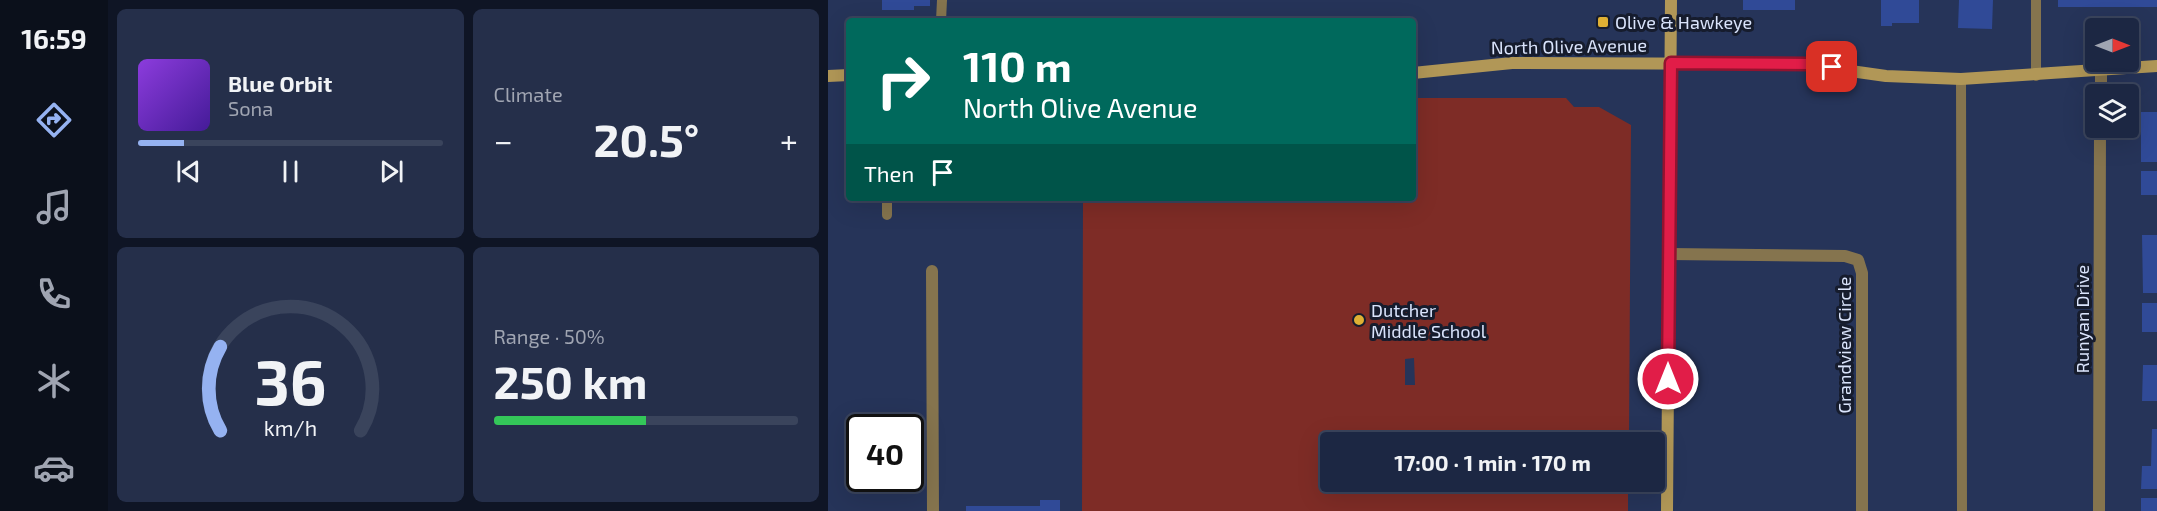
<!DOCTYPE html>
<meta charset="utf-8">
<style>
:root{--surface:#1c2743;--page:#252f4a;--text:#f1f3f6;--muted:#a0a5b2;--line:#3a445c;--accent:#95b2f1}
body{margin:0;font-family:"Exo 2",sans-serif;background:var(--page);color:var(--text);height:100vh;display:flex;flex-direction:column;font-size:22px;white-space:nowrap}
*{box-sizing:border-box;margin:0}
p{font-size:20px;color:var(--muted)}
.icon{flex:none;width:33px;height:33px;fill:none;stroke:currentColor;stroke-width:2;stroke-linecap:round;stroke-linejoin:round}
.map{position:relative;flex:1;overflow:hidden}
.sheet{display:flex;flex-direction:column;gap:9px;padding:9px;background:#0f1525;width:720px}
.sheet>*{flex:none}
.guide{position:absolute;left:18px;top:18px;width:570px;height:183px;border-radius:6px;box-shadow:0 6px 24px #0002,0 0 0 2px var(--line);background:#00695c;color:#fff;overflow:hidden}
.needle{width:39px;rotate:90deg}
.tools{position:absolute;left:1257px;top:18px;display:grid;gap:12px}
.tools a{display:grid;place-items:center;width:54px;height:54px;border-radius:6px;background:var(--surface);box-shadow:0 6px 24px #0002,0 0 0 2px var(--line);font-size:30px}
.speed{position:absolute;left:18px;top:414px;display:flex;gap:12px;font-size:30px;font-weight:700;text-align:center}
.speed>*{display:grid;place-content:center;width:78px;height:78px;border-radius:50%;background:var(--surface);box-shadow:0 6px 24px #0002,0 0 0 2px var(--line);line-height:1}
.speed .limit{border:3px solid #111;border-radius:9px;background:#fff;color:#111}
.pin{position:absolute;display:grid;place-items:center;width:51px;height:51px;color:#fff;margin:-26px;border-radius:12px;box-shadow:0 3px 9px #0006}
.me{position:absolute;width:66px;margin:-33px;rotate:0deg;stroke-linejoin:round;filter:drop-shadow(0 0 4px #0008)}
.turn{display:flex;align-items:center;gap:21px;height:126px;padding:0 18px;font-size:27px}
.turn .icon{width:78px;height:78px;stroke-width:2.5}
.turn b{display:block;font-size:42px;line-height:51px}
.then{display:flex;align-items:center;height:57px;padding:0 18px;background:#0003;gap:12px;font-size:22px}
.big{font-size:45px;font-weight:700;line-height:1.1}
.sheet .widget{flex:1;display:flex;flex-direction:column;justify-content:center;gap:9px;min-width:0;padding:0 21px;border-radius:9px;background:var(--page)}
.sheet .dial{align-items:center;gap:0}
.dial svg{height:156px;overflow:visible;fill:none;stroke:var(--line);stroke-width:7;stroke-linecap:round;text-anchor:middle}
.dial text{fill:var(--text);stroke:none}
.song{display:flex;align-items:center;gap:18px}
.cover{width:72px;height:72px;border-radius:9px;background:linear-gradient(135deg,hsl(270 70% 55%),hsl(260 70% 35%))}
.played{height:6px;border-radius:3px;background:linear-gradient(90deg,var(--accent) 15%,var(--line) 15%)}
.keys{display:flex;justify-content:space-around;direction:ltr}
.heat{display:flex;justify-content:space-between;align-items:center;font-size:33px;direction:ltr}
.charge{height:9px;border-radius:4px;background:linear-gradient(90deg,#34c759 50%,var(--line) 0)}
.sheet .tiles{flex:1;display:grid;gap:9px;grid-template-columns:repeat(2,1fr)}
.trip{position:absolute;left:492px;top:432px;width:345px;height:60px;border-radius:6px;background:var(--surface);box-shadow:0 6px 24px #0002,0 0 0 2px var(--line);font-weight:700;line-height:60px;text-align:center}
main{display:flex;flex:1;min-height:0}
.dock{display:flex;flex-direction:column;width:108px;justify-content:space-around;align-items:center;background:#0b101b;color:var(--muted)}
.dock .icon{width:42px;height:42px}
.dock .current{color:var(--accent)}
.dock b{font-size:27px;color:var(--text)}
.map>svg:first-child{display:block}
.green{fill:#7e2c26;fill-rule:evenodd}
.building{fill:#304a97}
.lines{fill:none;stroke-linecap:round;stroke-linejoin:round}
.lane{stroke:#85744e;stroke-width:10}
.street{stroke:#85744e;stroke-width:12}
.secondary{stroke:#b19757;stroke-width:12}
.route-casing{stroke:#92132f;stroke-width:15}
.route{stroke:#e11d48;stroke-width:10}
.poi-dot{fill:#dfb034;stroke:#161c2d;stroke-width:2}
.labels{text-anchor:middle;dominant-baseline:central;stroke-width:6;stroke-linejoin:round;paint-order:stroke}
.poi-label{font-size:18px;fill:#dae4fc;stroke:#161c2d;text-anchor:start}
.street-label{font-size:18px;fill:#dae4fc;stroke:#161c2d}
</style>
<main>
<nav class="dock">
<b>16:59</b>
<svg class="icon current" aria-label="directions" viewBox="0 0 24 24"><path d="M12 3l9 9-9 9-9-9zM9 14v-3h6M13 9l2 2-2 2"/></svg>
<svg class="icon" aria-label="music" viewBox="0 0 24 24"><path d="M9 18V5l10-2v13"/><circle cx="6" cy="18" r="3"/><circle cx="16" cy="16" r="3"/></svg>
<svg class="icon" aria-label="phone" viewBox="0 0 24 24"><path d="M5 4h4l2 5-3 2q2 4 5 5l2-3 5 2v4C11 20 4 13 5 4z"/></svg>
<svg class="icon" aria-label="climate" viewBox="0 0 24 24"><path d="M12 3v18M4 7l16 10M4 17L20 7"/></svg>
<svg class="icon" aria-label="car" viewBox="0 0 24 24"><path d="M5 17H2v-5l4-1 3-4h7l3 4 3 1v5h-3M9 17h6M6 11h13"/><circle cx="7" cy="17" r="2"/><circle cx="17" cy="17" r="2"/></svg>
</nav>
<section class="sheet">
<div class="tiles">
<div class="widget">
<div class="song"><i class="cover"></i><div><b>Blue Orbit</b><p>Sona</p></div></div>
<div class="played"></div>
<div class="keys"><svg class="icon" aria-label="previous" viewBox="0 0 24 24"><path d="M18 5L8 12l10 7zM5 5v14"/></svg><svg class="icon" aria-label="pause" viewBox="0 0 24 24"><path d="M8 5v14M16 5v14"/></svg><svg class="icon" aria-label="next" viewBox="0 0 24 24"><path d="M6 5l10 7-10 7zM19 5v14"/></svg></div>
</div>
<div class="widget"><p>Climate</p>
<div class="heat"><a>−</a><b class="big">20.5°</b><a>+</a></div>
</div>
<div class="widget dial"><svg viewBox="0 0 100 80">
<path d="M14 69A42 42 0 1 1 86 69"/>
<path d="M14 69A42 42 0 0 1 14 26" stroke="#95b2f1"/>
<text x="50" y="56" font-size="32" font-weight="700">36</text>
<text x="50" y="72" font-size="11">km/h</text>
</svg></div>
<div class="widget"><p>Range · 50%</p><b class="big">250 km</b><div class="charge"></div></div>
</div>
</section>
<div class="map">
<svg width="1329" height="511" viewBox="0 0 1329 511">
<rect width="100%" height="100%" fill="#263459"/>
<!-- green -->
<path class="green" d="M585,98H738L746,107H771L803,125L801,442H502V482H800V511H254L255,198H585ZM586,358L587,385H577V359Z"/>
<!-- building -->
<path class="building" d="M54,0H102V6H86V10H54Z
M915,0H967V10H915Z
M1053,0H1091V23H1064V26H1053Z
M1131,0H1165L1164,29L1130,28Z
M1230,0H1329V7H1230Z
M1313,112H1329V162H1313Z
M1313,171H1329V195H1313Z
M1314,235H1329V293H1315Z
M1314,303H1329V332H1314Z
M1315,365H1329V401H1314Z
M1324,429H1329V489H1313L1314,466H1323Z
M1313,498H1329V511H1313Z
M212,500H232V511H138V506H212Z"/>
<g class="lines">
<!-- lane -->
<path class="lane" d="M1208,0V76
M113,21L114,0
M1133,79L1134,511
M59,215V198"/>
<!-- street -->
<path class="street" d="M1273,94V68
M841,254L1017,256L1030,260L1034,273V511
M104,271L105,511
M1271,511L1272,128"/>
<!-- secondary -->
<path class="secondary" d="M585,73L684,63L973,64L1058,76L1133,79L1329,66
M0,76L21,75
M839,511L843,0"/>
</g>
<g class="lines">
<!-- route casing -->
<g class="route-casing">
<path id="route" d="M840,379L843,63L983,64L1004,67"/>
</g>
<!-- route -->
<use href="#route" class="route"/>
</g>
<!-- markers -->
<g class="poi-dot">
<rect x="769" y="16" width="12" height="12" rx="3"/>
<circle cx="531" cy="320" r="6"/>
</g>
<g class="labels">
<!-- poi labels -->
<g class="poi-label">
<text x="787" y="22">Olive &amp; Hawkeye</text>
<text x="543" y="310">Dutcher<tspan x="543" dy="21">Middle School</tspan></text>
</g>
<!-- street labels -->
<g class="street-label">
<text transform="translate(741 46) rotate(-1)">North Olive Avenue</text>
<text transform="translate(1254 319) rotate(-90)">Runyan Drive</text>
<text transform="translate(1016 345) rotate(-90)">Grandview Circle</text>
</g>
</g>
</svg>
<div class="tools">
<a><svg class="needle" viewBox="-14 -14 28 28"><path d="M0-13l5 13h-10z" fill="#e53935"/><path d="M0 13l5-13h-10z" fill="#a0a5b2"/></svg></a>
<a><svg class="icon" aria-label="layers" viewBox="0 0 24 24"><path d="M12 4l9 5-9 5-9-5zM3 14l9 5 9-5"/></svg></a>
</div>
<div class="speed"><div class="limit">40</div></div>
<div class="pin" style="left:1004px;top:67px;background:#d93025"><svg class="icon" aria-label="arrive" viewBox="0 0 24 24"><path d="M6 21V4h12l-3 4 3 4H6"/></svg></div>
<svg class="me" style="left:840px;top:379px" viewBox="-20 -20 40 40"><circle r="17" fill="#e11d48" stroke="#fff" stroke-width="3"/><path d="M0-11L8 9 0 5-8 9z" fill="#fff"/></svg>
<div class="trip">17:00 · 1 min · 170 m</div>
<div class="guide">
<div class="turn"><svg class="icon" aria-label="right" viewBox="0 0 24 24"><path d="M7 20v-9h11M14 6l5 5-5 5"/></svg><div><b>110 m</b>North Olive Avenue</div></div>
<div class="then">Then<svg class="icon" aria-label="arrive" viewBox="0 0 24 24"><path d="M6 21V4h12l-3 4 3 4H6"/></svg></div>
</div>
</div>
</main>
